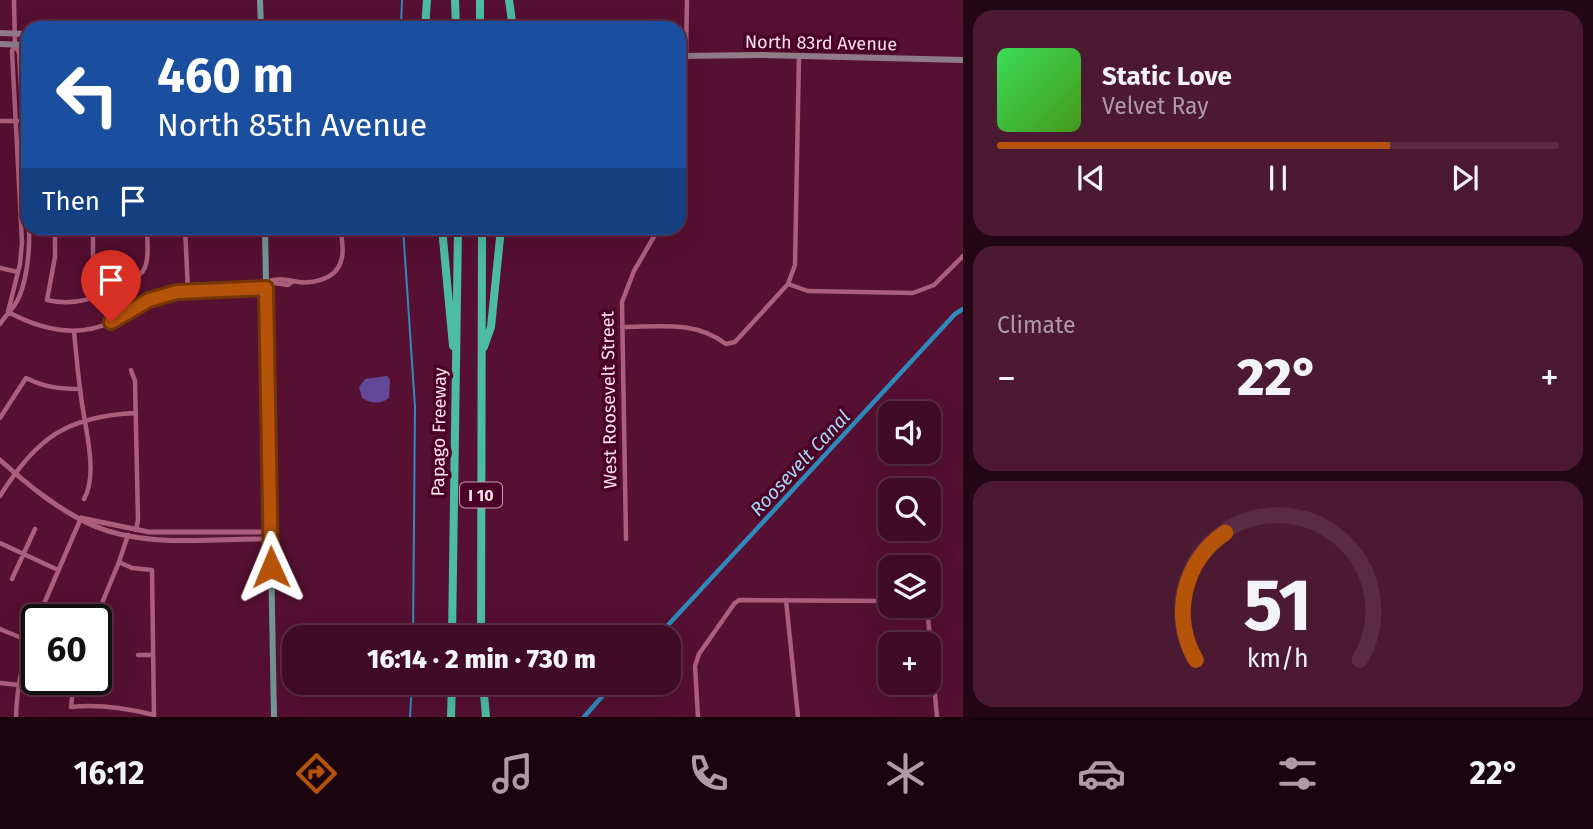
<!DOCTYPE html>
<meta charset="utf-8">
<style>
:root{--surface:#400c25;--page:#4b1a32;--text:#f1f3f6;--muted:#ae9ba7;--line:#592c42;--accent:#b45309}
body{margin:0;font-family:"Fira Sans",sans-serif;background:var(--page);color:var(--text);height:100vh;display:flex;flex-direction:column;font-size:26px;white-space:nowrap}
*{box-sizing:border-box;margin:0}
p{font-size:23px;color:var(--muted)}
.icon{flex:none;width:38px;height:38px;fill:none;stroke:currentColor;stroke-width:2;stroke-linecap:round;stroke-linejoin:round}
.map{position:relative;flex:1;overflow:hidden}
.sheet{display:flex;flex-direction:column;gap:10px;padding:10px;background:#230714;width:630px}
.sheet>*{flex:none}
.top-card{position:absolute;left:21px;top:21px;width:665px;height:214px;border-radius:21px;box-shadow:0 7px 28px #0002,0 0 0 2px var(--line);background:#1a4fa0;color:#fff;overflow:hidden}
.tools{position:absolute;left:878px;top:401px;display:grid;gap:14px}
.tools a{display:grid;place-items:center;width:63px;height:63px;border-radius:14px;background:var(--surface);box-shadow:0 7px 28px #0002,0 0 0 2px var(--line);font-size:35px}
.speed{position:absolute;left:21px;top:604px;display:flex;gap:14px;font-size:35px;font-weight:700;text-align:center}
.speed>*{display:grid;place-content:center;width:91px;height:91px;border-radius:50%;background:var(--surface);box-shadow:0 7px 28px #0002,0 0 0 2px var(--line);line-height:1}
.speed .limit{border:4px solid #111;border-radius:10px;background:#fff;color:#111}
.pin{position:absolute;display:grid;place-items:center;width:60px;height:60px;color:#fff;margin:-72px -30px;border-radius:50% 50% 50% 0;rotate:-45deg;box-shadow:0 0 7px #0007}
.pin .icon{rotate:45deg}
.me{position:absolute;width:77px;margin:-38px;rotate:359deg;stroke-linejoin:round;filter:drop-shadow(0 0 5px #0008)}
.turn{display:flex;align-items:center;gap:24px;height:147px;padding:0 21px;font-size:32px}
.turn .icon{width:91px;height:91px;stroke-width:2.5}
.turn b{display:block;font-size:49px;line-height:60px}
.then{display:flex;align-items:center;height:66px;padding:0 21px;background:#0003;gap:14px;font-size:26px}
.big{font-size:52px;font-weight:800;line-height:1.1}
.sheet .widget{flex:1;display:flex;flex-direction:column;justify-content:center;gap:10px;min-width:0;padding:0 24px;border-radius:21px;background:var(--page)}
.sheet .dial{align-items:center;gap:0}
.dial svg{height:182px;overflow:visible;fill:none;stroke:var(--line);stroke-width:7;stroke-linecap:round;text-anchor:middle}
.dial text{fill:var(--text);stroke:none}
.song{display:flex;align-items:center;gap:21px}
.cover{width:84px;height:84px;border-radius:10px;background:linear-gradient(135deg,hsl(130 70% 55%),hsl(100 70% 35%))}
.played{height:7px;border-radius:4px;background:linear-gradient(90deg,var(--accent) 70%,var(--line) 70%)}
.keys{display:flex;justify-content:space-around;direction:ltr}
.heat{display:flex;justify-content:space-between;align-items:center;font-size:38px;direction:ltr}
.trip{position:absolute;left:282px;top:625px;width:399px;height:70px;border-radius:21px;background:var(--surface);box-shadow:0 7px 28px #0002,0 0 0 2px var(--line);font-weight:800;line-height:70px;text-align:center}
.menu{display:flex;height:112px;justify-content:space-around;align-items:center;background:#1a050f;color:var(--muted)}
.menu .icon{width:49px;height:49px}
.menu .active{color:var(--accent)}
.menu b{font-size:32px;color:var(--text)}
main{display:flex;flex:1;min-height:0}
.map>svg:first-child{display:block}
.green{fill:#634799}
.lines{fill:none;stroke-linecap:round;stroke-linejoin:round}
.stream{stroke:#2f8abb;stroke-width:2}
.canal{stroke:#2f8abb;stroke-width:4.5}
.minor{stroke:#ac5f7c;stroke-width:4.5}
.tertiary{stroke:#ac5f7c;stroke-width:5}
.secondary{stroke:#907b88;stroke-width:6}
.primary{stroke:#739794;stroke-width:6}
.motorway{stroke:#4dbca4;stroke-width:8}
.route-casing{stroke:#753606;stroke-width:18}
.route{stroke:#b45309;stroke-width:12}
.labels{text-anchor:middle;dominant-baseline:central;stroke-width:7;stroke-linejoin:round;paint-order:stroke}
.shield{fill:#4a0327;stroke:#c79eb0;stroke-width:2}
.shield-label{font-size:16px;font-weight:bold;fill:#fce1ea}
.street-label{font-size:18px;fill:#fce1ea;stroke:#4a0327}
.water-label{font-size:19px;font-style:italic;fill:#a6d8f7;stroke:#4a0327}
</style>
<main>
<div class="map">
<svg width="963" height="717" viewBox="0 0 963 717">
<rect width="100%" height="100%" fill="#561031"/>
<!-- green -->
<path class="green" d="M387,376L390,379L389,398C381,404 371,404 362,398L359,387L365,379Z"/>
<g class="lines">
<!-- stream -->
<path class="stream" d="M401,28L402,0
M403,228L415,407L413,637
M410,717L412,682"/>
<!-- canal -->
<path class="canal" d="M657,637L955,314L963,309
M584,717L615,682"/>
<!-- minor -->
<path class="minor" d="M15,45L19,53L28,208
M0,121H17
M679,190L684,165L687,0
M21,221H28
M55,228V257L47,300C77,307 99,297 125,283C131,279 139,276 143,271C150,261 147,240 147,228
M93,228V280L101,296
M185,228L188,290
M0,268L18,272
M266,282C277,278 283,279 293,281C310,285 336,280 341,261C345,251 341,238 341,228
M267,282L288,285L292,282
M788,284L808,291L913,293L934,285L963,256
M8,312L20,264L22,242L12,51L15,45L14,0
M8,312C40,329 76,339 111,322C134,312 149,299 174,292C203,284 237,289 266,288
M0,324C4,318 9,312 14,306C27,288 30,249 29,228
M622,327C660,327 694,320 726,344L735,342L788,284L795,265L799,56
M74,331C76,353 78,375 81,396C84,424 99,474 84,499
M131,370L135,381L138,520L136,530
M0,418L26,378C44,387 60,389 80,389
M0,496C36,438 67,416 136,413
M626,539L622,302L634,271L659,228
M0,543L58,570
M119,562L132,568L152,570L154,717
M12,579L35,529
M786,600L798,717
M927,606L937,717
M42,609L66,620
M37,620L81,518
M95,620L119,562L128,535
M0,629L29,641
M138,655H153
M74,679L71,707C100,704 126,708 154,715
M0,683L18,685
M16,717C17,683 24,652 37,621
M698,717L695,666L699,654L734,604L739,600L891,601"/>
<!-- tertiary -->
<path class="tertiary" d="M0,460C27,484 58,510 92,525C144,548 208,539 263,539L270,535
M81,518L149,532H264L270,535"/>
<!-- secondary -->
<path class="secondary" d="M0,33L28,34
M0,44L28,45
M679,56L761,55L963,60"/>
<!-- primary -->
<path class="primary" d="M260,0L261,28
M265,228L274,717"/>
<!-- motorway -->
<path class="motorway" d="M455,0L456,28
M480,0V28
M509,0L513,28
M425,28L427,0
M442,228L453,346
M484,347L491,327L501,228
M452,637L458,228
M481,637L482,228
M483,682L486,717
M451,717L452,682"/>
</g>
<g class="lines">
<!-- route casing -->
<g class="route-casing">
<path id="route" d="M111,322L149,300L177,292L266,288L271,567"/>
</g>
<!-- route -->
<use href="#route" class="route"/>
</g>
<g class="labels">
<!-- shield labels -->
<rect class="shield" x="460" y="482.5" width="42" height="25" rx="5"/>
<g class="shield-label">
<text x="481" y="495">I 10</text>
</g>
<!-- street labels -->
<g class="street-label">
<text transform="translate(821 43) rotate(1)">North 83rd Avenue</text>
<text transform="translate(609 400) rotate(-91)">West Roosevelt Street</text>
<text transform="translate(439 432) rotate(-89)">Papago Freeway</text>
</g>
<!-- water labels -->
<g class="water-label">
<text transform="translate(800 463) rotate(-47)">Roosevelt Canal</text>
</g>
</g>
</svg>
<div class="tools">
<a><svg class="icon" aria-label="sound" viewBox="0 0 24 24"><path d="M4 9h4l5-4v14l-5-4H4zM17 9q2 3 0 6"/></svg></a>
<a><svg class="icon" aria-label="search" viewBox="0 0 24 24"><circle cx="10" cy="10" r="6"/><path d="M15 15l6 6"/></svg></a>
<a><svg class="icon" aria-label="layers" viewBox="0 0 24 24"><path d="M12 4l9 5-9 5-9-5zM3 14l9 5 9-5"/></svg></a>
<a>+</a>
</div>
<div class="speed"><div class="limit">60</div></div>
<div class="pin" style="left:111px;top:322px;background:#d93025"><svg class="icon" aria-label="arrive" viewBox="0 0 24 24"><path d="M6 21V4h12l-3 4 3 4H6"/></svg></div>
<svg class="me" style="left:271px;top:567px" viewBox="-20 -20 40 40"><path d="M0-17L14 15 0 8-14 15z" fill="#b45309" stroke="#fff" stroke-width="4"/></svg>
<div class="trip">16:14 · 2 min · 730 m</div>
<div class="top-card">
<div class="turn"><svg class="icon" aria-label="left" viewBox="0 0 24 24"><path d="M17 20v-9H6M10 6l-5 5 5 5"/></svg><div><b>460 m</b>North 85th Avenue</div></div>
<div class="then">Then<svg class="icon" aria-label="arrive" viewBox="0 0 24 24"><path d="M6 21V4h12l-3 4 3 4H6"/></svg></div>
</div>
</div>
<section class="sheet">
<div class="widget">
<div class="song"><i class="cover"></i><div><b>Static Love</b><p>Velvet Ray</p></div></div>
<div class="played"></div>
<div class="keys"><svg class="icon" aria-label="previous" viewBox="0 0 24 24"><path d="M18 5L8 12l10 7zM5 5v14"/></svg><svg class="icon" aria-label="pause" viewBox="0 0 24 24"><path d="M8 5v14M16 5v14"/></svg><svg class="icon" aria-label="next" viewBox="0 0 24 24"><path d="M6 5l10 7-10 7zM19 5v14"/></svg></div>
</div>
<div class="widget"><p>Climate</p>
<div class="heat"><a>−</a><b class="big">22°</b><a>+</a></div>
</div>
<div class="widget dial"><svg viewBox="0 0 100 80">
<path d="M14 69A42 42 0 1 1 86 69"/>
<path d="M14 69A42 42 0 0 1 27 13" stroke="#b45309"/>
<text x="50" y="56" font-size="32" font-weight="700">51</text>
<text x="50" y="72" font-size="11">km/h</text>
</svg></div>
</section>
</main>
<nav class="menu">
<b>16:12</b>
<svg class="icon active" aria-label="directions" viewBox="0 0 24 24"><path d="M12 3l9 9-9 9-9-9zM9 14v-3h6M13 9l2 2-2 2"/></svg>
<svg class="icon" aria-label="music" viewBox="0 0 24 24"><path d="M9 18V5l10-2v13"/><circle cx="6" cy="18" r="3"/><circle cx="16" cy="16" r="3"/></svg>
<svg class="icon" aria-label="phone" viewBox="0 0 24 24"><path d="M5 4h4l2 5-3 2q2 4 5 5l2-3 5 2v4C11 20 4 13 5 4z"/></svg>
<svg class="icon" aria-label="climate" viewBox="0 0 24 24"><path d="M12 3v18M4 7l16 10M4 17L20 7"/></svg>
<svg class="icon" aria-label="car" viewBox="0 0 24 24"><path d="M5 17H2v-5l4-1 3-4h7l3 4 3 1v5h-3M9 17h6M6 11h13"/><circle cx="7" cy="17" r="2"/><circle cx="17" cy="17" r="2"/></svg>
<svg class="icon" aria-label="filters" viewBox="0 0 24 24"><path d="M4 7h16M4 17h16"/><circle cx="9" cy="7" r="2"/><circle cx="15" cy="17" r="2"/></svg>
<b>22°</b>
</nav>
